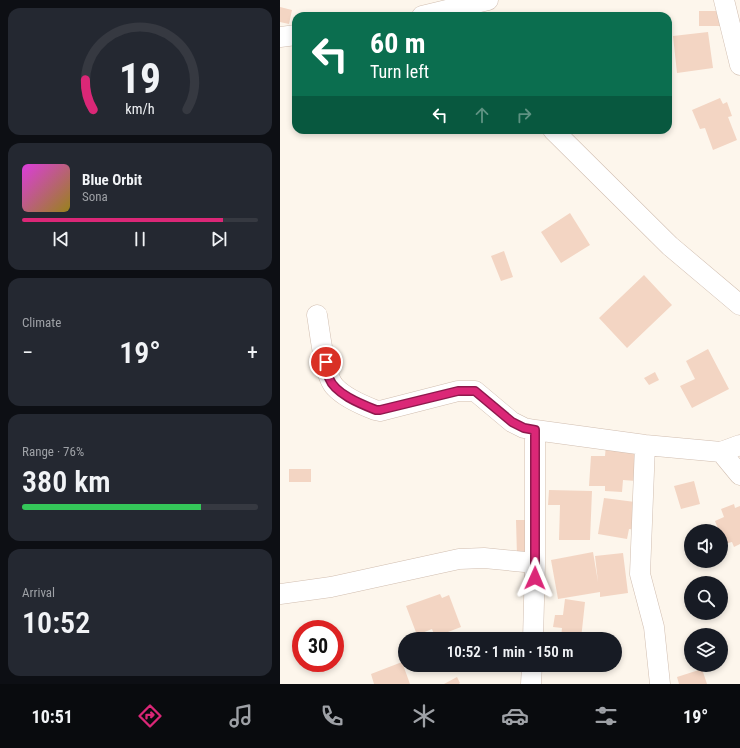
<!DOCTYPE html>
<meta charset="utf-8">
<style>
:root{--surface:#171b24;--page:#242831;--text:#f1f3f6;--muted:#9ea1a6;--line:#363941;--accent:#db2777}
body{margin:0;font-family:"Roboto Condensed",sans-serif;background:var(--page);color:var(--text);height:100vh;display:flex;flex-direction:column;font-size:15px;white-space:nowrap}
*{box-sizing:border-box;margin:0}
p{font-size:13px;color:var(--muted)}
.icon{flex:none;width:22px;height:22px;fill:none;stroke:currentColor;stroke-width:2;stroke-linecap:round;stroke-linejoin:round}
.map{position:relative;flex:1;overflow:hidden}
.side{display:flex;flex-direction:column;gap:8px;padding:8px;background:#0d0f14;width:280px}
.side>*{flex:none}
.hud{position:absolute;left:12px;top:12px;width:380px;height:122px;border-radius:12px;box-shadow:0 2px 6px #0003;background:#0b6e4f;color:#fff;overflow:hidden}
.tools{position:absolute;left:404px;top:524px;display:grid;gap:8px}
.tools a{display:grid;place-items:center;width:44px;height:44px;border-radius:50%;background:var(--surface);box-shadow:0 2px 6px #0003;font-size:20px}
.speed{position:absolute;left:12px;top:620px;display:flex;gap:8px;font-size:20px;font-weight:700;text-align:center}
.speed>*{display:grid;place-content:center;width:52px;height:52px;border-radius:50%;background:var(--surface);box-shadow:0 2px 6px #0003;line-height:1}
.speed .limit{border:6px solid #d22;background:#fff;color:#111}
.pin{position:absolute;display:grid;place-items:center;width:34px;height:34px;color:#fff;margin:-17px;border:2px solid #fff;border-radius:50%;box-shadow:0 1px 4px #0007}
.me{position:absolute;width:44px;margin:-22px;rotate:1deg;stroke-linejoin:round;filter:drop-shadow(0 0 3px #0008)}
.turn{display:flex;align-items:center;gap:14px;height:84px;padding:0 12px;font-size:18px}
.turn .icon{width:52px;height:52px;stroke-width:2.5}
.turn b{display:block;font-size:28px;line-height:34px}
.lanes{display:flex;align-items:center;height:38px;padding:0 12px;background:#0003;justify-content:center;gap:20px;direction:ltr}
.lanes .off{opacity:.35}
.big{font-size:30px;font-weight:600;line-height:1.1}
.side .widget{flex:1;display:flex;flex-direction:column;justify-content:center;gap:6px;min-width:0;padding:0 14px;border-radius:12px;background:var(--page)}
.side .dial{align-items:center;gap:0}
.dial svg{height:104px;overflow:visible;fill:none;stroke:var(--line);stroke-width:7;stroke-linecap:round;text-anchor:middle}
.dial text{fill:var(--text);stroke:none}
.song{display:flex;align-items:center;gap:12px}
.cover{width:48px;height:48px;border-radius:6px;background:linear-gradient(135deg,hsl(300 70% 55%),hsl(50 70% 35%))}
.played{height:4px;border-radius:2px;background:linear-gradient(90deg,var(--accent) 85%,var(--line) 85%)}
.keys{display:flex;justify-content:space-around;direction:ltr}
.heat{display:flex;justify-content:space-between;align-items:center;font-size:22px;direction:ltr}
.charge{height:6px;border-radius:3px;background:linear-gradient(90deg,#34c759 76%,var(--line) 0)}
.trip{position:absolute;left:118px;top:632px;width:224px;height:40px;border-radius:20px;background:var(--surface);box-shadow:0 2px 6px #0003;font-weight:600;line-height:40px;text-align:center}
.tabs{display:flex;height:64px;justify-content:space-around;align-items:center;background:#090b0e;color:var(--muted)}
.tabs .icon{width:28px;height:28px}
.tabs .active{color:var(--accent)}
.tabs b{font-size:18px;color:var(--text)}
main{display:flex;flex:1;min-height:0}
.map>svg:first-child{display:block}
.building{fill:#f3d5c3}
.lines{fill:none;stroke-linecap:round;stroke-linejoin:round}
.minor-casing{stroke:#d1beb0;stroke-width:21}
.minor{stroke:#fff;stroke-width:20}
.route-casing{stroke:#8e194d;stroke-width:10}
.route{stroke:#db2777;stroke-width:7}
</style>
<main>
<section class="side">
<div class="widget dial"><svg viewBox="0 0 100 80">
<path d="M14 69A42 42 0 1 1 86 69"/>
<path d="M14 69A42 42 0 0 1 8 46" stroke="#db2777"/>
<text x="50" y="56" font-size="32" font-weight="700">19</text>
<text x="50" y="72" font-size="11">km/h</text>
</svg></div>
<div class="widget">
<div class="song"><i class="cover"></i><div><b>Blue Orbit</b><p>Sona</p></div></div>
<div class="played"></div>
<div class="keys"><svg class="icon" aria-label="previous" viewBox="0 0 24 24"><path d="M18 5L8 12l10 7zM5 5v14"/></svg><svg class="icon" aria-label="pause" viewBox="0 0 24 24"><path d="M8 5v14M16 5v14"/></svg><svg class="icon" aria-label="next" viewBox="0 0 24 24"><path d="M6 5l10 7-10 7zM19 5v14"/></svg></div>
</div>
<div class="widget"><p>Climate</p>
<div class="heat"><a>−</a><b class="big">19°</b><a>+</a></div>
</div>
<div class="widget"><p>Range · 76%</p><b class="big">380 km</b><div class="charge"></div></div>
<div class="widget"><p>Arrival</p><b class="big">10:52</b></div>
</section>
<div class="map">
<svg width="460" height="684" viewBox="0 0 460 684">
<rect width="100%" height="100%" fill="#fdf6ec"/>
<!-- building -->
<path class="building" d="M0,7L12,10L9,24L0,22Z
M419,11H443V26H419Z
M428,32L433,68L397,73L393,36Z
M440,98L443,104L447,102L452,116L448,117L457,140L433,150L425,128L420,129L412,110Z
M290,213L310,245L281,263L261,232Z
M224,251L233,277L221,281L211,256Z
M364,275L392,305L347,348L319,318Z
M428,349L449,389L412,408L400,386L415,379L406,361Z
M375,372L379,380L369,385L364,378Z
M326,445L359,447L356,481L343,480L342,492L325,491V486H309L311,456H325Z
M9,469H31V482H9Z
M414,481L420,504L401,509L394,486Z
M269,490L312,491L310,540H279L280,505H268Z
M324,498L355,502L357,530L349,529L347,539L318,534Z
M454,504L455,508L460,506V544L454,547L452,542L444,544L441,536V531H439L435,521L444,517L441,509Z
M236,520H249L250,555L237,556Z
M313,552L318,582L315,556L343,553L348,593L320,597V592L278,599L271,560Z
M160,594L162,598L169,595L181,627L155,637L152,629L137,635L126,606Z
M285,599L305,602L301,639L281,638L282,628L273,627L275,615H283Z
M122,662L130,684H94L91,674Z
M422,669L427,684H399L397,677Z
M177,677L180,683L179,684H164Z"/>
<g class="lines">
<!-- minor casing -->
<g class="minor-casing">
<path id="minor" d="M444,0L460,65
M142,16L208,0
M0,37L16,35
M273,130L390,246L460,305
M37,315C40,332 44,376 55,387C65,398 82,405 95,410L100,411L178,391H195L232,422L244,428L255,430L365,445L441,452L460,445
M365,445L360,574L374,627L380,684
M441,452L460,475
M0,594L51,587L179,559L204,558L255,563
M253,639L255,563V430
M251,684L252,665"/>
</g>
<!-- minor -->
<use href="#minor" class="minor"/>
</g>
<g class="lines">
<!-- route casing -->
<g class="route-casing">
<path id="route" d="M46,362C47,367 47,373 49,378C55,394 81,404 96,410H100L178,391H195L232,422L244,428L255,430V578"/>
</g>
<!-- route -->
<use href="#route" class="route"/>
</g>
</svg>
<div class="tools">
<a><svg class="icon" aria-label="sound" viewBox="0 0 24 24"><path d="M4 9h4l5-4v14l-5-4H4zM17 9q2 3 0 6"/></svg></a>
<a><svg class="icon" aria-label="search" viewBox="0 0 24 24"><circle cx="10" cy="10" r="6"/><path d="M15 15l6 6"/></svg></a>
<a><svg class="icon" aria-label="layers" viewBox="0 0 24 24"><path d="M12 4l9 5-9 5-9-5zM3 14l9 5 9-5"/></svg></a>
</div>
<div class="speed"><div class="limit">30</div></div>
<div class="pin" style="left:46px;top:362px;background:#d93025"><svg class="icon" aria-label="arrive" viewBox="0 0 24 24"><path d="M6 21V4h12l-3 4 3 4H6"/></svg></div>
<svg class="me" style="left:255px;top:578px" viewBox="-20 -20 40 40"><path d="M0-17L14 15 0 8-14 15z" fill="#db2777" stroke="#fff" stroke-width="4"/></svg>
<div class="trip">10:52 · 1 min · 150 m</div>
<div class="hud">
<div class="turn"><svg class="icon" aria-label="left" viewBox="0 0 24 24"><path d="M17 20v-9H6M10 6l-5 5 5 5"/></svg><div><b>60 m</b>Turn left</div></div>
<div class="lanes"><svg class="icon" aria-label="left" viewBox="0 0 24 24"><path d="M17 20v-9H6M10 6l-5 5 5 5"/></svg><svg class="icon off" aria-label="ahead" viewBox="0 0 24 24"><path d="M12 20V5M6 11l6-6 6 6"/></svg><svg class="icon off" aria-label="right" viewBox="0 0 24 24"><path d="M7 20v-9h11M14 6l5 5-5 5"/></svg></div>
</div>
</div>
</main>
<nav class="tabs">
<b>10:51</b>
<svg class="icon active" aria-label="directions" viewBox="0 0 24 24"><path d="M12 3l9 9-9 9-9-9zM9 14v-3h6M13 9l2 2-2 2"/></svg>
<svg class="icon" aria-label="music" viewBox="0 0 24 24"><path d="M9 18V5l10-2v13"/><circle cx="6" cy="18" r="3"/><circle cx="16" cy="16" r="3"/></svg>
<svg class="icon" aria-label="phone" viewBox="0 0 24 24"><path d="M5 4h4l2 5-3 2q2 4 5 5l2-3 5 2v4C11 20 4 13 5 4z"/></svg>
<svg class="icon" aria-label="climate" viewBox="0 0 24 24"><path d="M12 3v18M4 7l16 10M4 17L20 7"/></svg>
<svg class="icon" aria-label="car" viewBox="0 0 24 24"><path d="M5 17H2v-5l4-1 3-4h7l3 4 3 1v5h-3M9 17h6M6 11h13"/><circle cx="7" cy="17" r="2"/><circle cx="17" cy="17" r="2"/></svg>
<svg class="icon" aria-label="filters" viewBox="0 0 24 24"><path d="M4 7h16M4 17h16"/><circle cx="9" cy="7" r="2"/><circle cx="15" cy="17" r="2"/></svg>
<b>19°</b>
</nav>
